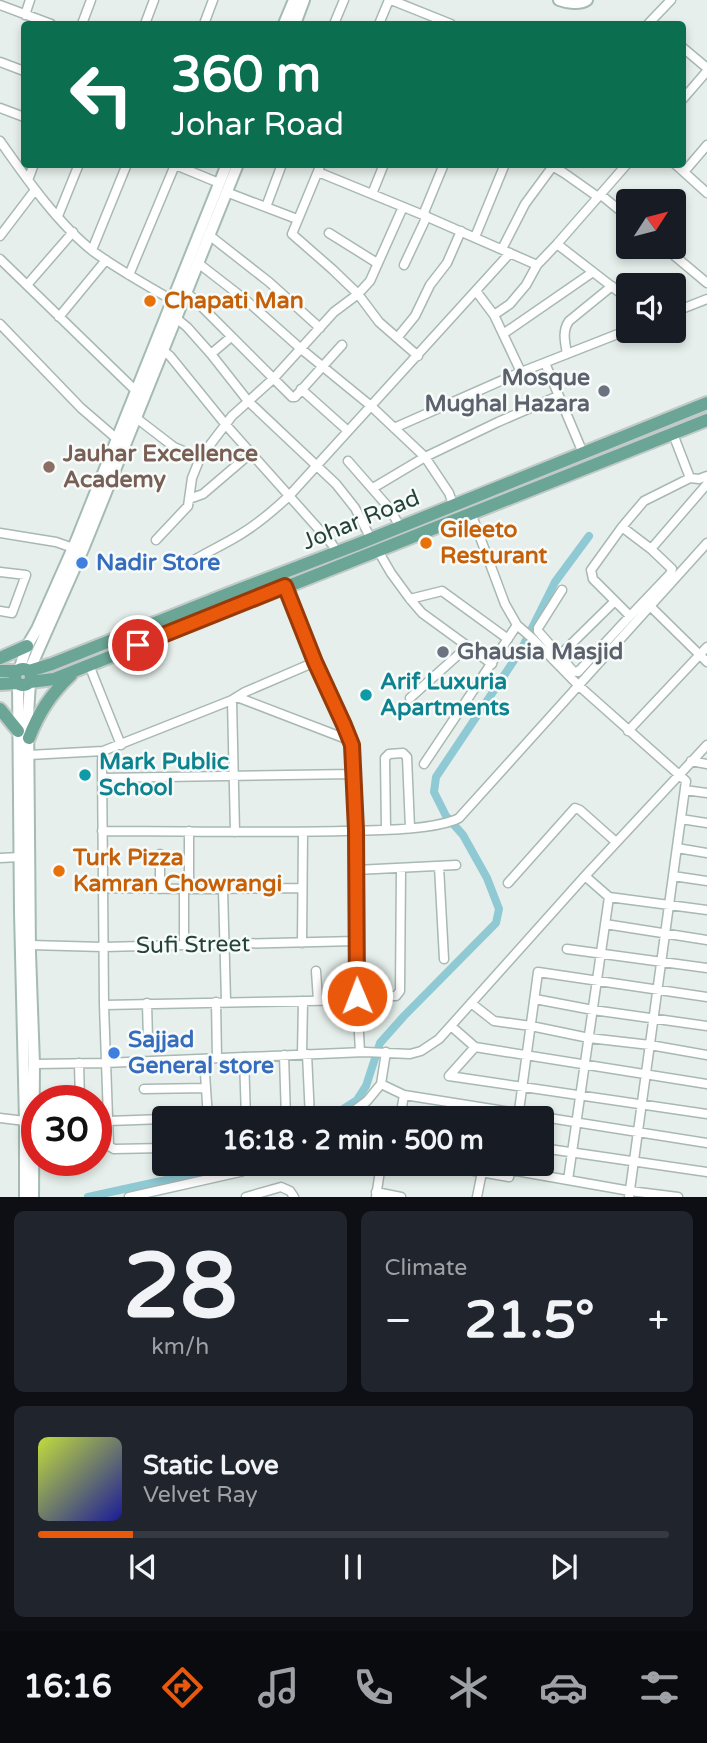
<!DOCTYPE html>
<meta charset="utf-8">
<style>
:root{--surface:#171b24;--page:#20242c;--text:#f1f3f6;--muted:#9ea1a6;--line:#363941;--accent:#ea580c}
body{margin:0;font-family:"Varela Round",sans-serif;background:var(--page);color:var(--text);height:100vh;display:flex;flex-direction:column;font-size:26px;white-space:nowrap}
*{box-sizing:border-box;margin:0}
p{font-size:23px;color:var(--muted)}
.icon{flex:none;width:38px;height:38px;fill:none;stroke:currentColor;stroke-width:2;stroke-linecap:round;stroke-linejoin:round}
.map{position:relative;height:1197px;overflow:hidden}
.drawer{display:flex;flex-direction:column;gap:14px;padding:14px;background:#0d0f14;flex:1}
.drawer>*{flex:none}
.hud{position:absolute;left:21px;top:21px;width:665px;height:147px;border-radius:7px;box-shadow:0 4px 10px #0003;background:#0b6e4f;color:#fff;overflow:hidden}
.needle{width:46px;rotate:54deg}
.controls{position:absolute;left:616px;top:189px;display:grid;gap:14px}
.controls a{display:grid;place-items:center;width:70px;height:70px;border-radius:7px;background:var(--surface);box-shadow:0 4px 10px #0003;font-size:35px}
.speed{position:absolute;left:21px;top:1085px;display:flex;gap:14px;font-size:35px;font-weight:700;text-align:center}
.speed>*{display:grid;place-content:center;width:91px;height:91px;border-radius:50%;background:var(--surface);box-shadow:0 4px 10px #0003;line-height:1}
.speed .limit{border:10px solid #d22;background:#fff;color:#111}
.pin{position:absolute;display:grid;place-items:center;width:60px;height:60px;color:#fff;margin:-30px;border:4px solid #fff;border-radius:50%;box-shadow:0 2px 7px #0007}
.me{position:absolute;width:77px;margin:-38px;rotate:359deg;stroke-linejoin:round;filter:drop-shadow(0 0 5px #0008)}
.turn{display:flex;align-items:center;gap:24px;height:147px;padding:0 35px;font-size:32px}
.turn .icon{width:91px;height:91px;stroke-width:2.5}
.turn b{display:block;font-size:49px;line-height:60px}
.big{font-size:52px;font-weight:700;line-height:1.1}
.drawer .card{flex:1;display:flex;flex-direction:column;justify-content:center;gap:10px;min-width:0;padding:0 24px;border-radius:10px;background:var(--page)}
.drawer .dial{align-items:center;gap:0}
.dial b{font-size:91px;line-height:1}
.song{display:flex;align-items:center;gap:21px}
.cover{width:84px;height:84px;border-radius:10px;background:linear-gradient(135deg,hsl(70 70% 55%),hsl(240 70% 35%))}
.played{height:7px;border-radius:4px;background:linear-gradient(90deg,var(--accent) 15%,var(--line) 15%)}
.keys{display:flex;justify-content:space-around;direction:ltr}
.heat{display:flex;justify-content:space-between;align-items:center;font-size:38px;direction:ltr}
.drawer .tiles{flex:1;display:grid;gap:14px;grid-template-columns:1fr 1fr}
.card:last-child{grid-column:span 2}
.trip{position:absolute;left:152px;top:1106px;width:402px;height:70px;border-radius:7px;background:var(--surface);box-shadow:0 4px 10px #0003;font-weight:700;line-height:70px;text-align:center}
.tabs{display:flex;height:112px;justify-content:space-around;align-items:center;background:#090b0e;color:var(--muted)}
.tabs .icon{width:49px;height:49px}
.tabs .active{color:var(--accent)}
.tabs b{font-size:32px;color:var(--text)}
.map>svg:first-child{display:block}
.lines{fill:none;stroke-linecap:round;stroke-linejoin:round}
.canal{stroke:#8ec9d4;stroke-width:8}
.street-casing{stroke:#a8b8b2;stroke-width:11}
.secondary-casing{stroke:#a4bbb3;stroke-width:14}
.primary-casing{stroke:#c2cac8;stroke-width:16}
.street{stroke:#fff;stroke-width:8}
.secondary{stroke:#fff;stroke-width:10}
.primary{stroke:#6aa596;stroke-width:12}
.route-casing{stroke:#983908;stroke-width:18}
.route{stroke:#ea580c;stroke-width:12}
.food-dot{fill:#e8710a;stroke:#f7fbf9;stroke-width:2.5}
.worship-dot{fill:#6b7280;stroke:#f7fbf9;stroke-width:2.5}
.education-dot{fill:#8d6e63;stroke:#f7fbf9;stroke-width:2.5}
.shop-dot{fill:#3f7fe0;stroke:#f7fbf9;stroke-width:2.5}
.culture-dot{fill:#0f9aa8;stroke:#f7fbf9;stroke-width:2.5}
.labels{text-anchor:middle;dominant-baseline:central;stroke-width:5;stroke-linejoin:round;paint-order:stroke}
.food-label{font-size:23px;font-weight:bold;fill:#c56008;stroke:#f7fbf9;text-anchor:start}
.worship-label{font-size:23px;font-weight:bold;fill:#5b616d;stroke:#f7fbf9;text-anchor:end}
.education-label{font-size:23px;font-weight:bold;fill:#785e54;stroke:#f7fbf9;text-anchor:start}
.street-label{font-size:23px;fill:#24423a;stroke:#f7fbf9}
.shop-label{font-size:23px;font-weight:bold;fill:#366cbe;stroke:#f7fbf9;text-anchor:start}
.culture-label{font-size:23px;font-weight:bold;fill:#0d838f;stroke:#f7fbf9;text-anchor:start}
</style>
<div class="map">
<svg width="707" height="1197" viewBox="0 0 707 1197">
<rect width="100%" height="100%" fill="#e6efeb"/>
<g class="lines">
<!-- canal -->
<path class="canal" d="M329,1118L357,1100L366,1086L380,1043L404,1016L496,923L499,909L487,878L463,835L446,816L434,792L436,777L521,650L555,582L589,536
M88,1197L239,1164"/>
<!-- street casing -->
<g class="street-casing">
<path id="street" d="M391,0L451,24
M0,5L51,24
M25,15L30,0
M82,24L91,0
M145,24L154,0
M204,24L213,0
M334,24L344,0
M379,24L389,0
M648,24L671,0
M682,47L707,68
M0,62L24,71
M682,100L707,71
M0,108L24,117
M0,141C26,178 58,224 94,252C119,270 146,285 172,300
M173,164L219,183
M321,164L292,234L332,269L358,294L379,322L418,356
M549,164L564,173L598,197
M675,164L707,193
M318,172L423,215L537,265
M684,172L707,145
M28,180L34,164
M226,192L297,219
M372,194L384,164
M601,195L628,217
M266,207L282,164
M423,215L444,164
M58,216L79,164
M329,233L377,263
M209,235L269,282L320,328
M0,236L35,190
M475,237L505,164
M557,244L628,299
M664,247L707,283
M502,249L525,204L553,166
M92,250L127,164
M0,259L136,391
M198,263L247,301L300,348L371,406L425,457L449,493L454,507
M404,265L427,216
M129,275L175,165
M27,285L73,232
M476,291L494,315L521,372
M186,292L196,301L292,397H295L342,345
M674,312L707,299
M494,315L510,304L526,285L537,265L557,244L627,164
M59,317L106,260
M176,318L187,327L211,354L248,401L336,484L355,508L371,539
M0,324L81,408L117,439
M503,334L593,272
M397,338L415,316L430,285L447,263L461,231
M161,349L170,356L226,425L332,544L337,552
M211,354L231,337
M567,354C565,342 562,331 569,321L612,286
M545,363L583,453
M301,389L348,431
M135,417L174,447L200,458
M394,428L521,372L628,330
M673,434L690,478
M348,461L390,509L400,527
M373,488L425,457L498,422L558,396
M189,499L203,494L251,453
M471,513L505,604L517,625L533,639L578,685L686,781L629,1197
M622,527L651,549L672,569L670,574L630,616L593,579L591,570L622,527L644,501L690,478L699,479L707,476
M0,533L56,542L76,549
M156,540L188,506L192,478L200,458L232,416L273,379L334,312L358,294L370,281L403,207
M377,549L391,573L410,599L422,613L492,664
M651,549L707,484
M183,567C202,554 222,546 241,534C259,523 274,510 289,496L510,253
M0,572L26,575L12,613L0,611
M285,586L315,662L344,725L352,745L356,830L357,996L360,1052
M562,590L538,628V631L573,671L578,672L630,616
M410,599L442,591L508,639
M650,606L707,662
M559,656L615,601
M89,665L121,745
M237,697L349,740
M410,698L468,646
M232,700L235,832
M628,731L707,647
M103,751L102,762L104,1005L109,1146L114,1149L164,1148
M29,755L103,751L232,700L245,692L315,662
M691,761L707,764
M424,764L517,625
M102,778L353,774
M685,790L707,793
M681,819L707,823
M386,829L385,758L389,754L403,753L407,757L410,828
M102,831C183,831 263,833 343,831C375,830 425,831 455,820L459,818L707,543
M677,848L707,853
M160,854V889
M0,858L20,857
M439,866L444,959
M356,870L456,865
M585,876L609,897L707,910
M673,876L707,881
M508,883L575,808L580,810L616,842
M103,888L189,889L301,888
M189,889V831
M223,889L226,1001
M605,924L707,940
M302,943L303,832
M30,945L103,947L356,941
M184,945V889
M567,949L707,968
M316,971L318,1000
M357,996H396L400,991L401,868
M535,999L593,1010L707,1026
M216,1002L217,1058
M147,1003L148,1040
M471,1003L494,1021L531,1026L589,1038L650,1045L707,1055
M104,1005L357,1000
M451,1026L475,1047L707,1084
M386,1052L381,1084L404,1095L400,1118
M302,1054L303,1001
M307,1054L310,1118
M284,1055L286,1118
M244,1057L246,1118
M204,1059L208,1118H205
M79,1063L80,1101
M34,1064L105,1063L365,1052L410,1054L421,1051L439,1039L585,876L707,745
M449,1076L707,1114
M449,1076L475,1047
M144,1089L206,1088
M404,1095L707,1143
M0,1118L25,1121
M344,1118L367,1101L381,1084
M518,1118L538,972L707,997
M108,1121L164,1119
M542,1148L707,1172
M435,1164L509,1177L511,1164
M511,1170L630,1191L678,1197
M568,1180L609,897
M376,1192L401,1197
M129,1197L240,1172L261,1164
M246,1197L281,1187L290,1191L294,1197
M376,1197L381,1164
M477,1197L482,1172"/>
</g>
<!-- secondary casing -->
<g class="secondary-casing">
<path id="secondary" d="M559,0C567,3 580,5 587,0
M284,24L294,0
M295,24L304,0
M19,670L27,646L37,629L76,541L227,164
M29,671L84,547L238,164
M30,682L28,715L30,953L34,1064L33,1197
M18,683L20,912L25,1121V1197"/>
</g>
<!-- primary casing -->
<g class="primary-casing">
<path id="primary" d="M0,658L27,646
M15 677a8 8 0 1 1 16 0a8 8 0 1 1-16 0Z
M0,671H18
M29,671L52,664L225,595L358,544L707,403
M30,682L54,679L707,420
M0,684L18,683
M0,709L18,731
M29,738C39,712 51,694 71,675"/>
</g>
<!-- street -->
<use href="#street" class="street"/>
<!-- secondary -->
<use href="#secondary" class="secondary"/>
<!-- primary -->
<use href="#primary" class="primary"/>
</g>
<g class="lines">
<!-- route casing -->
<g class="route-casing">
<path id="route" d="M138,645L285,586L315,662L344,725L352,745L356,830L357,996"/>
</g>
<!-- route -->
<use href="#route" class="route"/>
</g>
<!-- markers -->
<g class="food-dot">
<circle cx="150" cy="301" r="7"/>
<circle cx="426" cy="543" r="7"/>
<circle cx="59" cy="871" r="7"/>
</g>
<g class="worship-dot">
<circle cx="604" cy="391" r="7"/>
<circle cx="443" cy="652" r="7"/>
</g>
<circle class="education-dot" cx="49" cy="467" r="7"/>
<g class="shop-dot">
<circle cx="82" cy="563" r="7"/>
<circle cx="114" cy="1053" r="7"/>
</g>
<g class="culture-dot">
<circle cx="366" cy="695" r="7"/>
<circle cx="85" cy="775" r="7"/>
</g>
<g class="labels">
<!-- food labels -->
<g class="food-label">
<text x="164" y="301">Chapati Man</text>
<text x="440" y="530">Gileeto<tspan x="440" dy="26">Resturant</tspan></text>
<text x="73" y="858">Turk Pizza<tspan x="73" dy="26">Kamran Chowrangi</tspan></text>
</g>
<!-- worship labels -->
<g class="worship-label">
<text x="590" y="378">Mosque<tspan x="590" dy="26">Mughal Hazara</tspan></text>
<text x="457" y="652" text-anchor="start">Ghausia Masjid</text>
</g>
<!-- education labels -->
<g class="education-label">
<text x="63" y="454">Jauhar Excellence<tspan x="63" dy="26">Academy</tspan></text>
</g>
<!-- street labels -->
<g class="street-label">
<text transform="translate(361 520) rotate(-22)">Johar Road</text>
<text transform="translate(193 945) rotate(-1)">Sufi Street</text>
</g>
<!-- shop labels -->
<g class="shop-label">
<text x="96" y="563">Nadir Store</text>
<text x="128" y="1040">Sajjad<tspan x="128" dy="26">General store</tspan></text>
</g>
<!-- culture labels -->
<g class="culture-label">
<text x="380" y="682">Arif Luxuria<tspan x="380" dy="26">Apartments</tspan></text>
<text x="99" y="762">Mark Public<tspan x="99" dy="26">School</tspan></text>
</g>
</g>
</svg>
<div class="controls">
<a><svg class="needle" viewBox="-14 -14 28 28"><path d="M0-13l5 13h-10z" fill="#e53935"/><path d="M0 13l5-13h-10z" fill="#9ea1a6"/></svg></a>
<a><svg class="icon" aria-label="sound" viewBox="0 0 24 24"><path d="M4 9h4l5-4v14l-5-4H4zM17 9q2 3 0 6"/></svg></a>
</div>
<div class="speed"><div class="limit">30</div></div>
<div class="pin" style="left:138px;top:645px;background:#d93025"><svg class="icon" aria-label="arrive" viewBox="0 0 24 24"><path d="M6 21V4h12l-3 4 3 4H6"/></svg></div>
<svg class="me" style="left:357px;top:996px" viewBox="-20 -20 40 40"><circle r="17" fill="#ea580c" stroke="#fff" stroke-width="3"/><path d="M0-11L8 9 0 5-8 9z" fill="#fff"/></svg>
<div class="trip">16:18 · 2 min · 500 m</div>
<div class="hud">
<div class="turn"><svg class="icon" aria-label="left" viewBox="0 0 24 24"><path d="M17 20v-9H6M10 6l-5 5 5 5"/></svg><div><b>360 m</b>Johar Road</div></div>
</div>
</div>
<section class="drawer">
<div class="tiles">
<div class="card dial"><b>28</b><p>km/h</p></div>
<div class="card"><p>Climate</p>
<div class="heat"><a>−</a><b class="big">21.5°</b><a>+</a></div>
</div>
<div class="card">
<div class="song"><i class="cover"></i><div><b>Static Love</b><p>Velvet Ray</p></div></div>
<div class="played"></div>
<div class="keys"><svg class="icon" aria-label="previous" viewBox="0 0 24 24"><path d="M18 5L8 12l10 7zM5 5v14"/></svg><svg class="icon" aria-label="pause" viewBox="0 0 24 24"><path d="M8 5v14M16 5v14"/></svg><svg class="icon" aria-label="next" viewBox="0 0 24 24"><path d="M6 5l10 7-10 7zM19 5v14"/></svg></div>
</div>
</div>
</section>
<nav class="tabs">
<b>16:16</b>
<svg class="icon active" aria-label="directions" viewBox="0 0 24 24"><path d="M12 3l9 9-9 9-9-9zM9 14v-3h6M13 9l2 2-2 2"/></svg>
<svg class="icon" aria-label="music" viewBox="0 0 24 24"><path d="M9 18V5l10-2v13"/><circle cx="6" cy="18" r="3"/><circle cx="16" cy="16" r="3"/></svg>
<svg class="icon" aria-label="phone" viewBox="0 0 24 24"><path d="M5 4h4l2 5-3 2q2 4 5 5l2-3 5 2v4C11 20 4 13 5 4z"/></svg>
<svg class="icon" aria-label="climate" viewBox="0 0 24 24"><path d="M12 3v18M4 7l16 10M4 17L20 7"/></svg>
<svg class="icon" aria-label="car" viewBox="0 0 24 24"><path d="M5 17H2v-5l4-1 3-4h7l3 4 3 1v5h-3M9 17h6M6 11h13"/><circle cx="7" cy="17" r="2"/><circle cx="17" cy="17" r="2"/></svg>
<svg class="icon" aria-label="filters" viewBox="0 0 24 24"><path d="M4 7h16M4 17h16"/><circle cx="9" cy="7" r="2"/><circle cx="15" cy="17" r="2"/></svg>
</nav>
